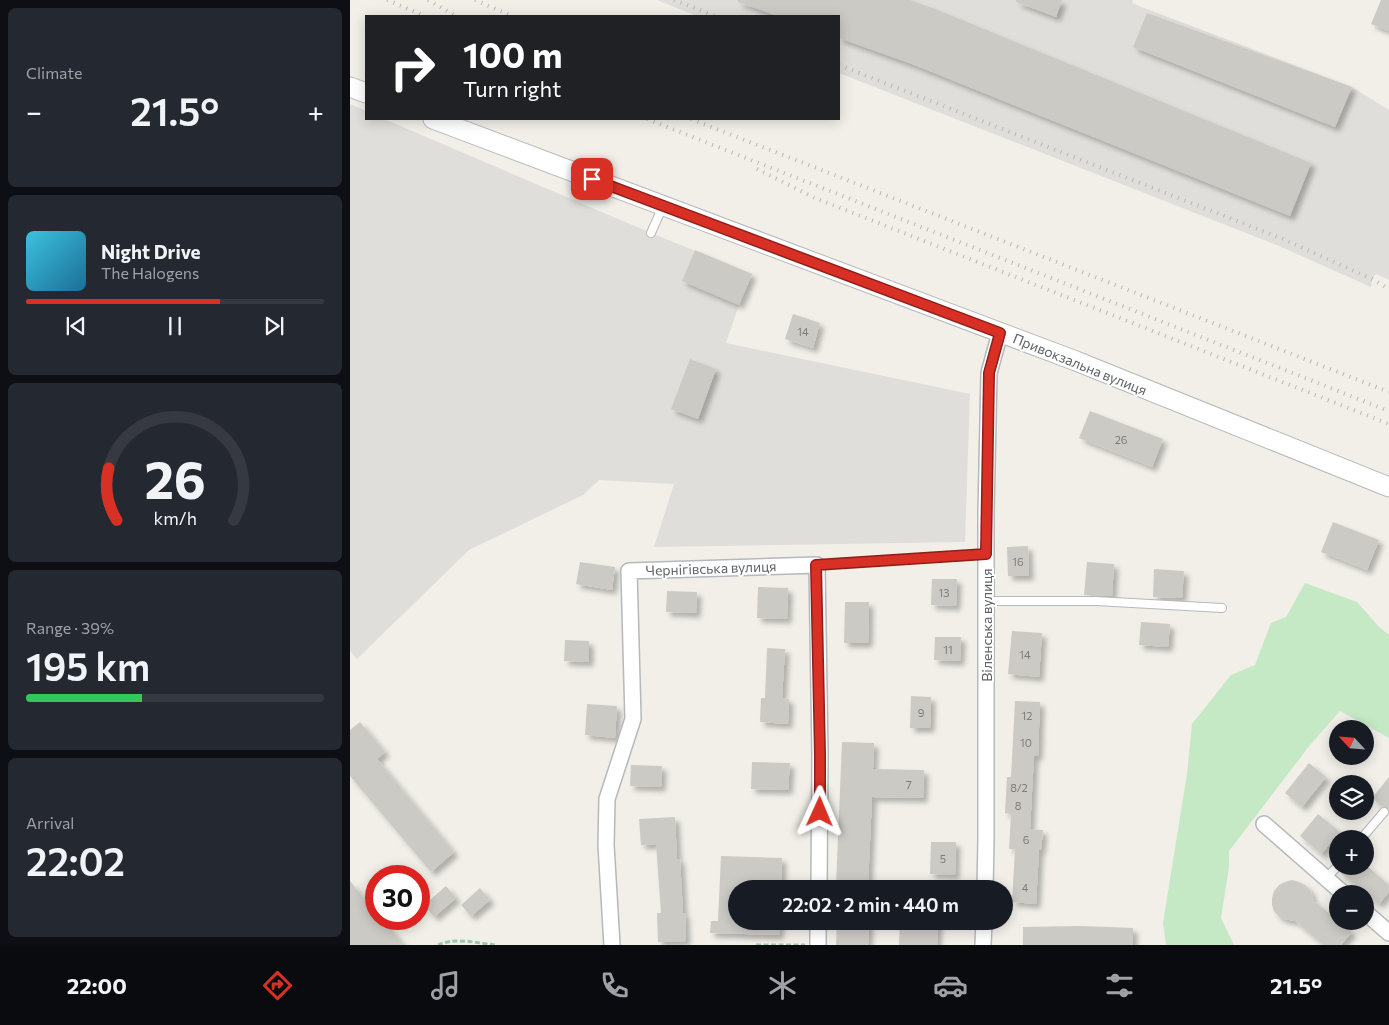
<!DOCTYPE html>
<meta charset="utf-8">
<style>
:root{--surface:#171b24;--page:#242831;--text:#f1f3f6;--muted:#9ea1a6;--line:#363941;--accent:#d93025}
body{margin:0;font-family:Commissioner,sans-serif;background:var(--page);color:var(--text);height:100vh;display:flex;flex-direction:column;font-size:19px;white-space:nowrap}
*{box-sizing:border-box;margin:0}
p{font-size:16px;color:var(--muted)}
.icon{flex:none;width:28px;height:28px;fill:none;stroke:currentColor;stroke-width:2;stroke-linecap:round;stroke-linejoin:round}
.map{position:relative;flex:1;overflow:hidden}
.drawer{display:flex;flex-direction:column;gap:8px;padding:8px;background:#0d0f14;width:350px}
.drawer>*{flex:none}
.hud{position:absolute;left:15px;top:15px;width:475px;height:105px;border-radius:0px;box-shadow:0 2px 12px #0003;background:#202124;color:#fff;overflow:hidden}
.needle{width:32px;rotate:296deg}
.fabs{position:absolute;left:979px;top:720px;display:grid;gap:10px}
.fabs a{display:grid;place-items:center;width:45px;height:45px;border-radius:50%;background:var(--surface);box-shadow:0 2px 12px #0003;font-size:25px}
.speed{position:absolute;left:15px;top:865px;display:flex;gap:10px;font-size:25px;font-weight:700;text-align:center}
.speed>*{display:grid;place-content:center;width:65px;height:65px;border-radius:50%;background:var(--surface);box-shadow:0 2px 12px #0003;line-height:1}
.speed .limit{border:8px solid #d22;background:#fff;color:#111}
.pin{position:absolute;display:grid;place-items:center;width:42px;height:42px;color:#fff;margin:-21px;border-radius:10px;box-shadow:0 2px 8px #0006}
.me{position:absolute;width:55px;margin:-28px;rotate:1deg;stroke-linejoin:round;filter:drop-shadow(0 0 4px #0008)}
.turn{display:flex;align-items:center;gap:18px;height:105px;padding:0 15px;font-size:22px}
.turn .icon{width:65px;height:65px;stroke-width:2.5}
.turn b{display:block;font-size:35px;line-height:42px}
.big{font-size:38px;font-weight:600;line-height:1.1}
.drawer .widget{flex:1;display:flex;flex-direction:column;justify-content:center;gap:8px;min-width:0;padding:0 18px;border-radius:8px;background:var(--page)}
.drawer .dial{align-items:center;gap:0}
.dial svg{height:130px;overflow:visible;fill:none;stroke:var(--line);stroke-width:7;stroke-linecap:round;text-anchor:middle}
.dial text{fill:var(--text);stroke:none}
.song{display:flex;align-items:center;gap:15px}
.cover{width:60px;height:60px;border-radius:8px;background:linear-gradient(135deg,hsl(190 70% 55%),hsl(200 70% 35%))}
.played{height:5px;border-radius:2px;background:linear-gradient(90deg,var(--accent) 65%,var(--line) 65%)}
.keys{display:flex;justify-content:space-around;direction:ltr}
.heat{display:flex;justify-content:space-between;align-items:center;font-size:28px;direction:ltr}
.charge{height:8px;border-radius:4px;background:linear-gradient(90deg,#34c759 39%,var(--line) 0)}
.trip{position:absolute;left:378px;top:880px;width:285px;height:50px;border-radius:25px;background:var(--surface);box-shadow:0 2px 12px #0003;font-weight:600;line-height:50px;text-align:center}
.menu{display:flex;height:80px;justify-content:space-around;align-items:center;background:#090b0e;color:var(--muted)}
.menu .icon{width:35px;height:35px}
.menu .current{color:var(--accent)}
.menu b{font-size:22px;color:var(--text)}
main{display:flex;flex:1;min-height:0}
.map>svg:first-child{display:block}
.industrial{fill:#e0deda}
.green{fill:#c5e8c5}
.building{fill:#cccac5;filter:url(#shadow)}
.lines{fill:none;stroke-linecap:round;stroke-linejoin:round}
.service-casing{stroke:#b5b8bc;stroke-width:10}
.minor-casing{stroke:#b5b8bc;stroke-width:18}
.tertiary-casing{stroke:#b5b8bc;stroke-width:21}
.path{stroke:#9cc7a9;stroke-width:3;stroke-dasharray:5 2.5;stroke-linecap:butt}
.service{stroke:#fff;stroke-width:8}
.minor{stroke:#fff;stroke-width:15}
.tertiary{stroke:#fff;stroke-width:19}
.rail{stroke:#b6b7b8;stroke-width:4;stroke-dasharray:1 6;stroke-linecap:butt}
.route-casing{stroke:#8d1f18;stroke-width:12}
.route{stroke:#d93025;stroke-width:9}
.labels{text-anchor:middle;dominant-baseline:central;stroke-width:4;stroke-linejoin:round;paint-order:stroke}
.number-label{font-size:11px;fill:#7a7d7f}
.street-label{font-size:14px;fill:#5f6368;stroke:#fff}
</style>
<main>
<section class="drawer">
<div class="widget"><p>Climate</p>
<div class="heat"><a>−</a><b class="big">21.5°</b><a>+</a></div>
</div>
<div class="widget">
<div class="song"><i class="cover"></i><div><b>Night Drive</b><p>The Halogens</p></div></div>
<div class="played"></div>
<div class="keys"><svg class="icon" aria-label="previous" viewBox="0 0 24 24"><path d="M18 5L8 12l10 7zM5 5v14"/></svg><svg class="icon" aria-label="pause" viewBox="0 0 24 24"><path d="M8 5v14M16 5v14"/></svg><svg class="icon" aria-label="next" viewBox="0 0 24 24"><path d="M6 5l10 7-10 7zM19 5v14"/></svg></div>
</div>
<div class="widget dial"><svg viewBox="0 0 100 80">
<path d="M14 69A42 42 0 1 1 86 69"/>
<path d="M14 69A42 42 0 0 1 9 37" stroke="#d93025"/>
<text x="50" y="56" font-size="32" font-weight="700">26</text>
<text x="50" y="72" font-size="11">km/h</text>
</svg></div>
<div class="widget"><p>Range · 39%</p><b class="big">195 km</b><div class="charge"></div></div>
<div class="widget"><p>Arrival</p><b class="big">22:02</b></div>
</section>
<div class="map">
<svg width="1039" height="945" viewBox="0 0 1039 945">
<defs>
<filter id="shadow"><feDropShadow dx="4.5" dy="4.5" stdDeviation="2.5" flood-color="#0004"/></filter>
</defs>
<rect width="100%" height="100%" fill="#f1efe8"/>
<!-- industrial -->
<path class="industrial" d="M307,0H783L782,3L789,6L1002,87L1039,110V280L1026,274L1022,279L1021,287L929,246L489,73V16H347Z
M0,104L16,111V119H34L301,233L402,274L389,305L376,343L620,394L615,542L304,547L324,484L249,480L233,495L119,550L7,659L0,651Z"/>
<!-- green -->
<path class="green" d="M955,583L1007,602L1029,627L1039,635V738L990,711L960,745L879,851V867L871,918L884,945H816L813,923L837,774L842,724L881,675L905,665L921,623L936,617Z"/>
<!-- building -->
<path class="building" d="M388,0H560L585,9L961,163L940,216L562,64L489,38V16H428L388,2Z
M666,0H712L706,17L666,2Z
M1031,0H1039V31L1021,24Z
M797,13L1002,87L985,127L783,47Z
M345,250L402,274L389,305L332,281Z
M443,314L470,323L463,348L435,339Z
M340,359L366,369L348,419L321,409Z
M740,411L813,439L802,467L729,438Z
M983,522L1029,540L1017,570L971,552Z
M678,546L679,576H658L657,547Z
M230,562L265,567L262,590L226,584Z
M737,562L764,564L762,596L734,595Z
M804,569L834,571L832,598L803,597Z
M582,579H607L606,606L581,605Z
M408,587L438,588L437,619L407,618Z
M317,591L347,592L346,613L316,612Z
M495,602H519L518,643H494Z
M791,622L820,624L818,647L789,645Z
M662,631L692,633L689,677L658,674Z
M585,637H611L610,661L584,660Z
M215,640L239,641V662L214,661Z
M417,648L435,649L432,698L439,699L438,724L410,722L411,698H415Z
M561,696L581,697L580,728H560Z
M665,701L690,702L688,756H684L680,829L693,830L691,850H689L686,904L662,902L665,849H659L661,814L655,813L657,777H661Z
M237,704L267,706L265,738L235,735Z
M10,722L35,752L27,759L104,852L81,872L0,776V730Z
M492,742L524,743L523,769L574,770L573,798L522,797L518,886L486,885Z
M402,762L440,763L438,790L401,789Z
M959,763L976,777L952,807L935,793Z
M281,765L312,766L311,787L280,786Z
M1039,777V810L1037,807H1033L1022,798Z
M968,814L990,832L971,854L950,836Z
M325,817L327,859H330L333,913H335L336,941L308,942L307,913H311L306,844L291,845L289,819Z
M581,842H606L605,875L580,874Z
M371,856L432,858L431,889H386V921H430L429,935L360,933L361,921H368Z
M994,866H1017L1039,885V892L1029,904L990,872Z
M942,880L949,882L955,885L960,890L964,901L1002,932L991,945H974L945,921L934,919L928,916L924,911L922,905V898L924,891L929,885L935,882Z
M0,881L26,912V919H32L54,945H0Z
M96,886L106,898L84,917L74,905Z
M130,888L140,900L121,916L111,905Z
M487,921L519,922L518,945H486Z
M550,921H588L587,945H549Z
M731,926L783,928V945H673V927Z"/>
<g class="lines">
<!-- service casing -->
<g class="service-casing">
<path id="service" d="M301,233L313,206
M467,565L636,554
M636,601H746L872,608
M1011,839L1034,812
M976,878L988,866"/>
</g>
<!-- minor casing -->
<g class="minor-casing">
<path id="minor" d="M914,824L994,894
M635,889L636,839V513L639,373L650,333
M1015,912L1039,933
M262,945L256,845L257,799L283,719L279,571L467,565L470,755L469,889
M468,945V921
M633,945L634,921"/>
</g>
<!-- tertiary casing -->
<g class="tertiary-casing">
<path id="tertiary" d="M0,87L16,93
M83,119L726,361L1039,487"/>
</g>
<!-- path -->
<path class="path" d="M88,945C105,937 127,943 145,945
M406,945H455"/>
<!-- service -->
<use href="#service" class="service"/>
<!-- minor -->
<use href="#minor" class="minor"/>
<!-- tertiary -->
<use href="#tertiary" class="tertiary"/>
<!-- rail -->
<path class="rail" d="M37,0L75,16
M78,0L106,16
M125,0L162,16
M324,0L365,16
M489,65L933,239L1022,279L1039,289
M297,119L1039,411
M341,119L1039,392
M407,169L465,198L1039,424"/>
</g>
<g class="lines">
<!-- route casing -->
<g class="route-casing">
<path id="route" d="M242,179L650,333L639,373L636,554L466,565L470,755V812"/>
</g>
<!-- route -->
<use href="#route" class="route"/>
</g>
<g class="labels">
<!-- number labels -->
<g class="number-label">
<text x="453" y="331">14</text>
<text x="771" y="439">26</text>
<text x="668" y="561">16</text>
<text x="594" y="592">13</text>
<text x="598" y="649">11</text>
<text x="675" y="654">14</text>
<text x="571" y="712">9</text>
<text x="677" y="715">12</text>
<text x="676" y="742">10</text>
<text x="559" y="784">7</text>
<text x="669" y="787">8/2</text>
<text x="668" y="805">8</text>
<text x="676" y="839">6</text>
<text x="593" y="858">5</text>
<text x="675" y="887">4</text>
</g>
<!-- street labels -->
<g class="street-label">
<text transform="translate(730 364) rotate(22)">Привокзальна вулиця</text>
<text transform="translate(361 568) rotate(-2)">Чернігівська вулиця</text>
<text transform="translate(636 625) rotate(-90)">Віленська вулиця</text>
</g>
</g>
</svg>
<div class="fabs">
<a><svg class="needle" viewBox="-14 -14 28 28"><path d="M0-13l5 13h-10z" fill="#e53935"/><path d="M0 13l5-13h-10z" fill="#9ea1a6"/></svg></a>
<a><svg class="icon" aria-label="layers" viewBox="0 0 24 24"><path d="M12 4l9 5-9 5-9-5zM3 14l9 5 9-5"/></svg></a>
<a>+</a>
<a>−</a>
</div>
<div class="speed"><div class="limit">30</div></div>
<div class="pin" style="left:242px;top:179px;background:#d93025"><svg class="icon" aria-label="arrive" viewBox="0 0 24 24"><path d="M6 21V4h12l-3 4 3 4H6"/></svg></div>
<svg class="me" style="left:470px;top:812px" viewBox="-20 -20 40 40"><path d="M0-17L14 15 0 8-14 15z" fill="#d93025" stroke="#fff" stroke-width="4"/></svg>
<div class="trip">22:02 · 2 min · 440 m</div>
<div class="hud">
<div class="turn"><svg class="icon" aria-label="right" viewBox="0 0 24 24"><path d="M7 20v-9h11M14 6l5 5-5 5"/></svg><div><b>100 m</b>Turn right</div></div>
</div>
</div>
</main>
<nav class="menu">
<b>22:00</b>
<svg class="icon current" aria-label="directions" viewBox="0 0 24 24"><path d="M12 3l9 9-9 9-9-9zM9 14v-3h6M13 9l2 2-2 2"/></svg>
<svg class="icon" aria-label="music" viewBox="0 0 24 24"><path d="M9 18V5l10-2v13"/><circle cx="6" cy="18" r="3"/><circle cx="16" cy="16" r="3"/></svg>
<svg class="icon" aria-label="phone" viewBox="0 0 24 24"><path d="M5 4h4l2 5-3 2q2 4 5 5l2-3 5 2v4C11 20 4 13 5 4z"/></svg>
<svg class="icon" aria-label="climate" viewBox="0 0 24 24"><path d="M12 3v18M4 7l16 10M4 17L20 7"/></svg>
<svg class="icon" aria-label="car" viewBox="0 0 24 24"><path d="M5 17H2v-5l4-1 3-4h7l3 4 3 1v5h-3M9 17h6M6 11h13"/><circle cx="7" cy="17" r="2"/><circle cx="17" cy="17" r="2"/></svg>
<svg class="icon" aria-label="filters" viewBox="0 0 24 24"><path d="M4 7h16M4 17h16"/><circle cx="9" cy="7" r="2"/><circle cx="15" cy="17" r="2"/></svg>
<b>21.5°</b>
</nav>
